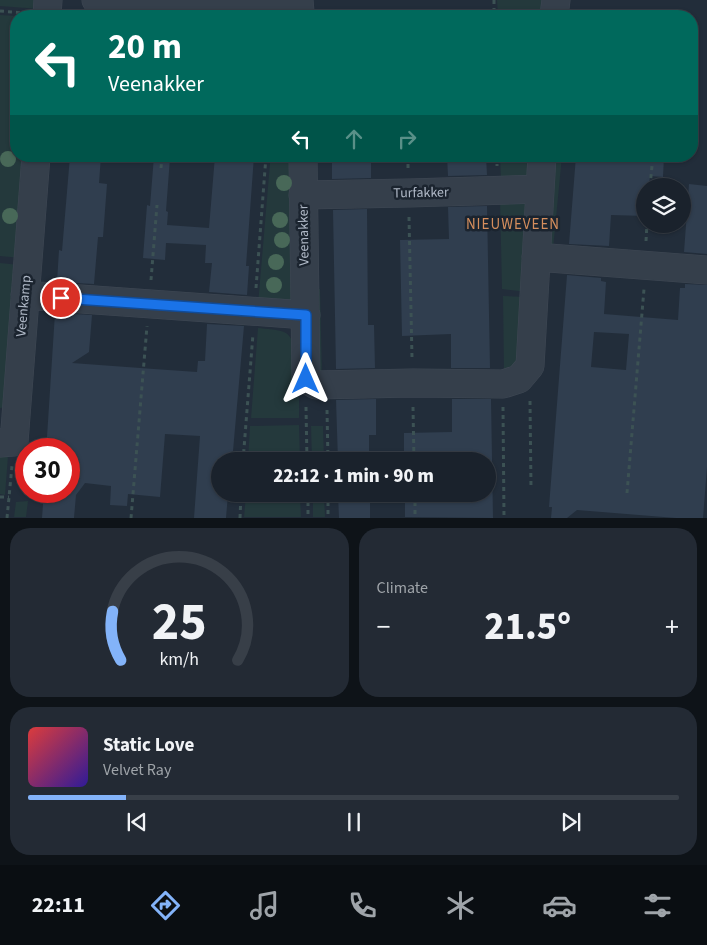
<!DOCTYPE html>
<meta charset="utf-8">
<style>
:root{--surface:#1a222c;--page:#232a34;--text:#f1f3f6;--muted:#9fa4a9;--line:#383f48;--accent:#83b3f9}
body{margin:0;font-family:"Source Sans 3",sans-serif;background:var(--page);color:var(--text);height:100vh;display:flex;flex-direction:column;font-size:19px;white-space:nowrap}
*{box-sizing:border-box;margin:0}
p{font-size:16px;color:var(--muted)}
.icon{flex:none;width:28px;height:28px;fill:none;stroke:currentColor;stroke-width:2;stroke-linecap:round;stroke-linejoin:round}
.map{position:relative;height:518px;overflow:hidden}
.side{display:flex;flex-direction:column;gap:10px;padding:10px;background:#0e1318;flex:1}
.side>*{flex:none}
.banner{position:absolute;left:10px;top:10px;width:688px;height:152px;border-radius:20px;box-shadow:0 1px 4px #0004,0 0 0 1px var(--line);background:#00695c;color:#fff;overflow:hidden}
.controls{position:absolute;left:636px;top:178px;display:grid;gap:10px}
.controls a{display:grid;place-items:center;width:55px;height:55px;border-radius:50%;background:var(--surface);box-shadow:0 1px 4px #0004,0 0 0 1px var(--line);font-size:25px}
.speed{position:absolute;left:15px;top:438px;display:flex;gap:10px;font-size:25px;font-weight:700;text-align:center}
.speed>*{display:grid;place-content:center;width:65px;height:65px;border-radius:50%;background:var(--surface);box-shadow:0 1px 4px #0004,0 0 0 1px var(--line);line-height:1}
.speed .limit{border:8px solid #d22;background:#fff;color:#111}
.pin{position:absolute;display:grid;place-items:center;width:42px;height:42px;color:#fff;margin:-21px;border:2px solid #fff;border-radius:50%;box-shadow:0 1px 5px #0007}
.me{position:absolute;width:55px;margin:-28px;rotate:0deg;stroke-linejoin:round;filter:drop-shadow(0 0 4px #0008)}
.turn{display:flex;align-items:center;gap:18px;height:105px;padding:0 15px;font-size:22px}
.turn .icon{width:65px;height:65px;stroke-width:2.5}
.turn b{display:block;font-size:35px;line-height:42px}
.lanes{display:flex;align-items:center;height:48px;padding:0 15px;background:#0003;justify-content:center;gap:25px;direction:ltr}
.lanes .off{opacity:.35}
.big{font-size:38px;font-weight:800;line-height:1.1}
.side .widget{flex:1;display:flex;flex-direction:column;justify-content:center;gap:8px;min-width:0;padding:0 18px;border-radius:20px;background:var(--page)}
.side .dial{align-items:center;gap:0}
.dial svg{height:130px;overflow:visible;fill:none;stroke:var(--line);stroke-width:7;stroke-linecap:round;text-anchor:middle}
.dial text{fill:var(--text);stroke:none}
.song{display:flex;align-items:center;gap:15px}
.cover{width:60px;height:60px;border-radius:8px;background:linear-gradient(135deg,hsl(0 70% 55%),hsl(250 70% 35%))}
.played{height:5px;border-radius:2px;background:linear-gradient(90deg,var(--accent) 15%,var(--line) 15%)}
.keys{display:flex;justify-content:space-around;direction:ltr}
.heat{display:flex;justify-content:space-between;align-items:center;font-size:28px;direction:ltr}
.side .tiles{flex:1;display:grid;gap:10px;grid-template-columns:1fr 1fr}
.widget:last-child{grid-column:span 2}
.trip{position:absolute;left:211px;top:452px;width:285px;height:50px;border-radius:25px;background:var(--surface);box-shadow:0 1px 4px #0004,0 0 0 1px var(--line);font-weight:800;line-height:50px;text-align:center}
.menu{display:flex;height:80px;justify-content:space-around;align-items:center;background:#0a0e12;color:var(--muted)}
.menu .icon{width:35px;height:35px}
.menu .selected{color:var(--accent)}
.menu b{font-size:22px;color:var(--text)}
.map>svg:first-child{display:block}
.green{fill:#24393c}
.building{fill:#303e4f;fill-rule:evenodd}
.lines{fill:none;stroke-linecap:round;stroke-linejoin:round}
.minor-casing{stroke:#3f4854;stroke-width:29}
.path{stroke:#3c5254;stroke-width:3;stroke-dasharray:4 4;stroke-linecap:butt}
.minor{stroke:#353f4b;stroke-width:28}
.tree{fill:#486858}
.route-casing{stroke:#114b97;stroke-width:12}
.route{stroke:#1a73e8;stroke-width:9}
.labels{text-anchor:middle;dominant-baseline:central;stroke-width:5;stroke-linejoin:round;paint-order:stroke}
.street-label{font-size:14px;fill:#b0b9c7;stroke:#1b242f}
.neighbourhood-label{font-size:15px;letter-spacing:1px;fill:#d58e5d;stroke:#1b242f}
</style>
<div class="map">
<svg width="707" height="518" viewBox="0 0 707 518">
<rect width="100%" height="100%" fill="#222d3a"/>
<!-- green -->
<path class="green" d="M0,0H40L39,9L0,6Z
M497,0H550L548,16H498Z
M0,15L16,16V156H29L21,258L0,256Z
M500,156H537L529,176L501,179Z
M549,156H562L553,249L547,242Z
M292,162L294,297L286,306L258,305L270,163Z
M500,199L519,200L527,205L528,292L502,289Z
M0,263L20,265L10,407L0,408Z
M310,288L320,289L322,375L317,374Z
M503,296L527,297L520,364L504,372Z
M258,328C266,329 279,329 286,333C301,342 299,401 299,418H251Z
M299,425L300,461H248L250,426Z
M311,426H323L324,461H312Z
M0,456H8L5,495L0,494Z
M246,494H300L301,517H244Z
M313,494H324L325,517H313Z
M28,501L26,517H14L16,502Z"/>
<!-- building -->
<path class="building" d="M70,156H101L99,183L107,184L103,237H98L94,284L57,282L59,250L62,251Z
M154,156L170,158L166,211L168,212L167,225L209,228L215,156H254L246,266H249L247,295L209,292L212,263H205L206,245L166,243L165,260L143,258L147,205L150,206Z
M332,156H371V178L332,179Z
M447,156H486L487,175L448,176Z
M576,156H664L663,177L650,176L649,186H645V216L611,215L609,246L569,244Z
M689,184L707,186V254L684,252Z
M487,206L490,368H451V334L402,336L400,240L449,239L448,207Z
M367,209L368,325H374L375,368L336,369L333,210Z
M567,275L601,278V281L606,282L604,314L678,320L680,288H685V284L707,285V467L703,518H676L577,510L567,518H551L552,507H549ZM594,332L629,334L626,370L591,367Z
M55,313L92,315L89,352L72,363L154,369L197,372L198,361H205L207,324L244,326L233,451L231,452L230,461H220V494H228L226,518H194L200,436L165,434L160,497L128,494L127,506L110,505L111,486L85,483L76,495L74,518H42L44,491H69V449H48L49,437H47Z
M376,399V435H369V461H338L336,400Z
M452,399H491L493,518L405,517V494H488V461H404V433L452,432Z
M338,494H370V518H339Z"/>
<g class="lines">
<!-- minor casing -->
<g class="minor-casing">
<path id="minor" d="M96,0L300,12L299,0
M47,16L48,0
M554,16L556,0
M303,156L306,379L316,385L413,383L503,384L519,379L530,366L542,156
M303,195L409,193L539,189
M536,257L707,270
M25,295L306,315
M0,443L14,442L36,156"/>
</g>
<!-- path -->
<path class="path" d="M494,0V16
M0,11L24,13
M408,156V168
M497,156V166
M161,168L162,156
M650,186L653,156
M409,217L412,358
M646,241L647,224
M151,280L157,205
M256,288L266,156
M530,401L531,488
M306,407L307,461
M413,407L414,461
M503,407L504,518
M327,410L328,461
M243,461L253,334
M627,493L644,289
M308,494V518
M328,494V518
M415,494V518
M0,497H9
M7,518L12,466
M131,518L147,326
M240,518L241,494"/>
<!-- minor -->
<use href="#minor" class="minor"/>
</g>
<!-- trees -->
<g class="tree">
<circle cx="8" cy="159" r="8"/>
<circle cx="284" cy="183" r="8"/>
<circle cx="10" cy="216" r="8"/>
<circle cx="280" cy="220" r="8"/>
<circle cx="282" cy="240" r="8"/>
<circle cx="276" cy="262" r="8"/>
<circle cx="274" cy="285" r="8"/>
</g>
<g class="lines">
<!-- route casing -->
<g class="route-casing">
<path id="route" d="M61,298L306,315V379"/>
</g>
<!-- route -->
<use href="#route" class="route"/>
</g>
<g class="labels">
<!-- street labels -->
<g class="street-label">
<text transform="translate(421 193) rotate(-1)">Turfakker</text>
<text transform="translate(304 235) rotate(-91)">Veenakker</text>
<text transform="translate(24 306) rotate(-85)">Veenkamp</text>
</g>
<!-- neighbourhood labels -->
<g class="neighbourhood-label">
<text x="513" y="224">NIEUWEVEEN</text>
</g>
</g>
</svg>
<div class="controls">
<a><svg class="icon" aria-label="layers" viewBox="0 0 24 24"><path d="M12 4l9 5-9 5-9-5zM3 14l9 5 9-5"/></svg></a>
</div>
<div class="speed"><div class="limit">30</div></div>
<div class="pin" style="left:61px;top:298px;background:#d93025"><svg class="icon" aria-label="arrive" viewBox="0 0 24 24"><path d="M6 21V4h12l-3 4 3 4H6"/></svg></div>
<svg class="me" style="left:306px;top:379px" viewBox="-20 -20 40 40"><path d="M0-17L14 15 0 8-14 15z" fill="#1a73e8" stroke="#fff" stroke-width="4"/></svg>
<div class="trip">22:12 · 1 min · 90 m</div>
<div class="banner">
<div class="turn"><svg class="icon" aria-label="left" viewBox="0 0 24 24"><path d="M17 20v-9H6M10 6l-5 5 5 5"/></svg><div><b>20 m</b>Veenakker</div></div>
<div class="lanes"><svg class="icon" aria-label="left" viewBox="0 0 24 24"><path d="M17 20v-9H6M10 6l-5 5 5 5"/></svg><svg class="icon off" aria-label="ahead" viewBox="0 0 24 24"><path d="M12 20V5M6 11l6-6 6 6"/></svg><svg class="icon off" aria-label="right" viewBox="0 0 24 24"><path d="M7 20v-9h11M14 6l5 5-5 5"/></svg></div>
</div>
</div>
<section class="side">
<div class="tiles">
<div class="widget dial"><svg viewBox="0 0 100 80">
<path d="M14 69A42 42 0 1 1 86 69"/>
<path d="M14 69A42 42 0 0 1 9 39" stroke="#83b3f9"/>
<text x="50" y="56" font-size="32" font-weight="700">25</text>
<text x="50" y="72" font-size="11">km/h</text>
</svg></div>
<div class="widget"><p>Climate</p>
<div class="heat"><a>−</a><b class="big">21.5°</b><a>+</a></div>
</div>
<div class="widget">
<div class="song"><i class="cover"></i><div><b>Static Love</b><p>Velvet Ray</p></div></div>
<div class="played"></div>
<div class="keys"><svg class="icon" aria-label="previous" viewBox="0 0 24 24"><path d="M18 5L8 12l10 7zM5 5v14"/></svg><svg class="icon" aria-label="pause" viewBox="0 0 24 24"><path d="M8 5v14M16 5v14"/></svg><svg class="icon" aria-label="next" viewBox="0 0 24 24"><path d="M6 5l10 7-10 7zM19 5v14"/></svg></div>
</div>
</div>
</section>
<nav class="menu">
<b>22:11</b>
<svg class="icon selected" aria-label="directions" viewBox="0 0 24 24"><path d="M12 3l9 9-9 9-9-9zM9 14v-3h6M13 9l2 2-2 2"/></svg>
<svg class="icon" aria-label="music" viewBox="0 0 24 24"><path d="M9 18V5l10-2v13"/><circle cx="6" cy="18" r="3"/><circle cx="16" cy="16" r="3"/></svg>
<svg class="icon" aria-label="phone" viewBox="0 0 24 24"><path d="M5 4h4l2 5-3 2q2 4 5 5l2-3 5 2v4C11 20 4 13 5 4z"/></svg>
<svg class="icon" aria-label="climate" viewBox="0 0 24 24"><path d="M12 3v18M4 7l16 10M4 17L20 7"/></svg>
<svg class="icon" aria-label="car" viewBox="0 0 24 24"><path d="M5 17H2v-5l4-1 3-4h7l3 4 3 1v5h-3M9 17h6M6 11h13"/><circle cx="7" cy="17" r="2"/><circle cx="17" cy="17" r="2"/></svg>
<svg class="icon" aria-label="filters" viewBox="0 0 24 24"><path d="M4 7h16M4 17h16"/><circle cx="9" cy="7" r="2"/><circle cx="15" cy="17" r="2"/></svg>
</nav>
